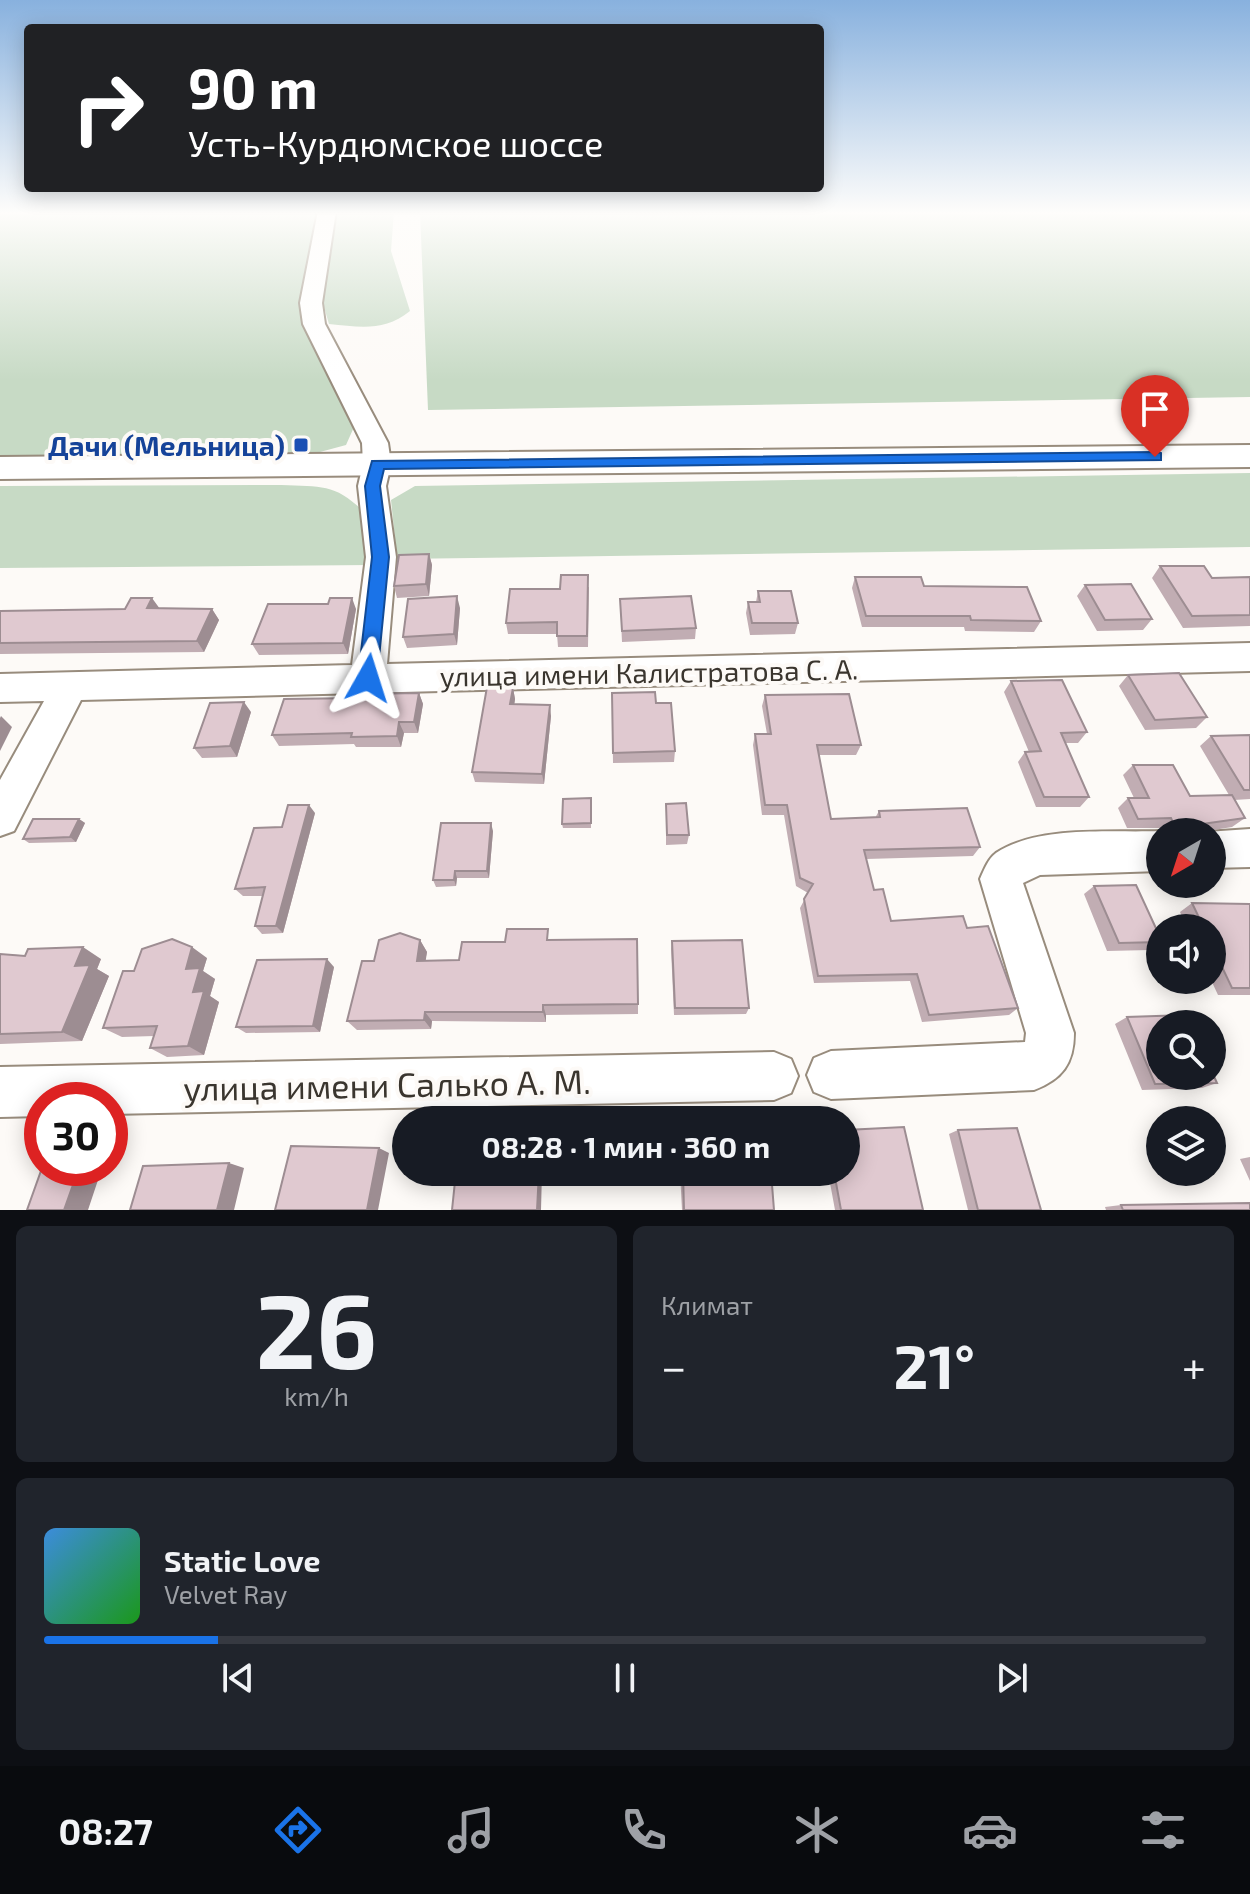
<!DOCTYPE html>
<html lang="ru">
<meta charset="utf-8">
<style>
:root{--surface:#171b24;--page:#20242c;--text:#f1f3f6;--muted:#9ea1a6;--line:#363941;--accent:#1a73e8}
body{margin:0;font-family:"Exo 2",sans-serif;background:var(--page);color:var(--text);height:100vh;display:flex;flex-direction:column;font-size:30px;white-space:nowrap}
*{box-sizing:border-box;margin:0}
p{font-size:26px;color:var(--muted)}
.icon{flex:none;width:44px;height:44px;fill:none;stroke:currentColor;stroke-width:2;stroke-linecap:round;stroke-linejoin:round}
.map{position:relative;height:1210px;overflow:hidden}
.sheet{display:flex;flex-direction:column;gap:16px;padding:16px;background:#0d0f14;flex:1}
.sheet>*{flex:none}
.top-card{position:absolute;left:24px;top:24px;width:800px;height:168px;border-radius:8px;box-shadow:0 4px 20px #0003;background:#202124;color:#fff;overflow:hidden}
.needle{width:52px;rotate:219deg}
.tools{position:absolute;left:1146px;top:818px;display:grid;gap:16px}
.tools a{display:grid;place-items:center;width:80px;height:80px;border-radius:50%;background:var(--surface);box-shadow:0 4px 20px #0003;font-size:40px}
.speed{position:absolute;left:24px;top:1082px;display:flex;gap:16px;font-size:40px;font-weight:700;text-align:center}
.speed>*{display:grid;place-content:center;width:104px;height:104px;border-radius:50%;background:var(--surface);box-shadow:0 4px 20px #0003;line-height:1}
.speed .limit{border:12px solid #d22;background:#fff;color:#111}
.pin{position:absolute;display:grid;place-items:center;width:68px;height:68px;color:#fff;margin:-82px -34px;border-radius:50% 50% 50% 0;rotate:-45deg;box-shadow:0 0 8px #0007}
.pin .icon{rotate:45deg}
.me{position:absolute;width:88px;margin:-44px;rotate:6deg;stroke-linejoin:round;filter:drop-shadow(0 0 6px #0008)}
.turn{display:flex;align-items:center;gap:28px;height:168px;padding:0 32px;font-size:36px}
.turn .icon{width:104px;height:104px;stroke-width:2.5}
.turn b{display:block;font-size:56px;line-height:68px}
.big{font-size:60px;font-weight:700;line-height:1.1}
.sheet .widget{flex:1;display:flex;flex-direction:column;justify-content:center;gap:12px;min-width:0;padding:0 28px;border-radius:12px;background:var(--page)}
.sheet .dial{align-items:center;gap:0}
.dial b{font-size:104px;line-height:1}
.song{display:flex;align-items:center;gap:24px}
.cover{width:96px;height:96px;border-radius:12px;background:linear-gradient(135deg,hsl(210 70% 55%),hsl(120 70% 35%))}
.played{height:8px;border-radius:4px;background:linear-gradient(90deg,var(--accent) 15%,var(--line) 15%)}
.keys{display:flex;justify-content:space-around;direction:ltr}
.heat{display:flex;justify-content:space-between;align-items:center;font-size:44px;direction:ltr}
.sheet .tiles{flex:1;display:grid;gap:16px;grid-template-columns:1fr 1fr}
.widget:last-child{grid-column:span 2}
.trip{position:absolute;left:392px;top:1106px;width:468px;height:80px;border-radius:40px;background:var(--surface);box-shadow:0 4px 20px #0003;font-weight:700;line-height:80px;text-align:center}
.tabs{display:flex;height:128px;justify-content:space-around;align-items:center;background:#090b0e;color:var(--muted)}
.tabs .icon{width:56px;height:56px}
.tabs .on{color:var(--accent)}
.tabs b{font-size:36px;color:var(--text)}
.map>svg:first-child{display:block}
.green{fill:#c7dac5}
.lines{fill:none;stroke-linecap:round;stroke-linejoin:round}
.minor-casing{stroke:#988c7d;stroke-width:4}
.major-casing{stroke:#988c7d;stroke-width:4}
.minor{fill:#fff;fill-rule:evenodd}
.major{fill:#fff;fill-rule:evenodd}
.wall{fill:#c1adb3}
.shaded-wall{fill:#9d8d92}
.building{fill:#e0c9d0;stroke:#9d8d92;stroke-width:2}
.route{fill:#1a73e8;stroke:#114b97;stroke-width:2}
.transit-dot{fill:#1a4fb4;stroke:#fdfaf7;stroke-width:3}
.labels{text-anchor:middle;dominant-baseline:central;stroke-width:8;stroke-linejoin:round;paint-order:stroke}
.transit-label{font-size:28px;font-weight:bold;fill:#164399;stroke:#fdfaf7;text-anchor:end}
.street-label{font-size:28px;fill:#3a352e;stroke:#fdfaf7}
.near-street-label{font-size:34px;fill:#3a352e;stroke:#fdfaf7}
</style>
<div class="map">
<svg width="1250" height="1210" viewBox="0 0 1250 1210">
<rect width="100%" height="100%" fill="#fdfaf7"/>
<!-- green -->
<path class="green" d="M0,211H320L303,302L305,326L354,427L346,445L320,452L0,456Z
M338,211H394L391,251L410,311C384,332 360,327 329,324L322,300Z
M420,211H1250V397L428,410Z
M1250,473V547L397,559L391,500L415,486Z
M281,485C324,487 336,483 368,516L371,565L0,568V486Z"/>
<g class="lines">
<!-- minor casing -->
<g class="minor-casing">
<path id="minor" d="M318,211H336L322,303L325,324L388,443L391,464L386,486L396,557L387,664L1250,643V671L81,700L14,831L0,836V780L44,701L0,702V674L352,665L366,557L358,486L363,464L362,443L303,324L300,303Z
M1250,829V867L1212,868V832H1206Z
M1160,831V871L1040,875L1023,883L1074,1033C1074,1064 1062,1079 1034,1090L831,1099L814,1092L807,1075L814,1058L831,1051L1025,1042L1026,1033L980,879C984,870 988,859 996,853C1038,825 1111,833 1160,831Z
M774,1052L791,1059L798,1076L791,1093L774,1100L110,1114V1100H42V1116L0,1117V1067Z"/>
</g>
<!-- major casing -->
<g class="major-casing">
<path id="major" d="M1250,445V467L0,479V457Z"/>
</g>
<!-- minor -->
<use href="#minor" class="minor"/>
<!-- major -->
<use href="#major" class="major"/>
</g>
<!-- wall -->
<path class="wall" d="M628,211H709L708,215L635,216V212H628Z
M429,554L432,565L429,596L397,598L394,586Z
M1160,566L1212,578L1250,577V626L1183,628L1152,578Z
M855,577L924,586L1041,621L1034,632L965,631L964,627H862L852,588Z
M1085,585L1152,619L1143,630L1097,631L1077,596Z
M589,587L588,647H558L557,634H508L506,623L560,589Z
M758,591L798,623L795,634L750,635L746,613L748,602H756Z
M620,599L696,628L695,639L622,642Z
M159,608L212,609L219,620L204,652L0,654V611Z
M460,608L457,645L407,648L403,637Z
M356,609L348,654L259,655L252,644Z
M1128,675L1207,717L1196,728L1145,730L1119,686Z
M1011,681L1087,732L1078,743H1065L1089,797L1080,807H1036L1018,762L1025,752H1029L1004,692Z
M513,688L515,699L514,704L551,716L544,784L475,782L472,772Z
M419,693L423,704L418,733H404L401,747H356L354,744L279,746L272,735L360,698Z
M612,693L656,703L675,751L674,762L613,763Z
M765,695L861,745L856,755H819L831,819L875,818L879,811L980,847L973,856L866,859L874,890L891,921L967,928L1018,1008L1009,1015L922,1022L910,981L814,983L800,908L808,893L796,886L784,815H762L753,745L755,734H767L762,706Z
M251,712L237,757L202,758L194,748Z
M1250,735V799L1234,800L1245,818L1232,827L1201,832H1162L1160,828H1127L1118,808L1128,798H1134L1123,775L1133,765L1190,796L1229,795L1200,746L1211,736Z
M591,798V828H563L562,824Z
M666,804L689,835L687,844L666,845Z
M315,813L283,933L262,934L255,926L263,896H243L235,889L282,827Z
M79,819L85,823L76,842L29,843L23,839Z
M493,831L489,878H457L456,886L436,887L433,880Z
M1094,886L1160,937V944L1150,950L1107,951L1084,894Z
M1192,903L1250,904V995H1218L1211,980H1212V928H1187L1180,912Z
M420,940L427,952L425,961L459,960L505,942L550,940L638,1004V1014L546,1015V1022L432,1021L431,1029L357,1030L347,1021L374,961Z
M672,941L749,1008L746,1014L674,1015L671,949Z
M0,954L101,959L97,969L109,976L82,1041L0,1044Z
M207,958L203,971L215,979L210,996L219,1002L204,1055L167,1057L150,1048L154,1036L122,1037L103,1028L134,971Z
M334,967L320,1032L246,1033L236,1027Z
M1127,1017L1217,1083L1202,1088L1142,1090L1115,1024Z
M958,1130L1041,1210H968L949,1134Z
M1250,1157V1181L1240,1159Z
M680,1172H771L774,1210H682Z
M828,1172H846L923,1210H835Z
M1121,1205L1250,1210H1106L1105,1207Z"/>
<!-- shaded-wall -->
<path class="shaded-wall" d="M429,554L432,565L429,596L426,584Z
M457,596L460,608L457,645L454,634Z
M152,598L160,609L147,608Z
M352,598L356,609L348,654L343,643Z
M212,609L219,620L204,652L197,641Z
M513,688L515,699L513,715L510,704Z
M419,693L423,704L418,733L414,722Z
M244,702L251,712L237,757L230,746Z
M550,705L551,716L544,784L542,774Z
M1,716L12,727L0,751V718Z
M399,722L404,733L401,747L397,736Z
M309,805L315,813L283,933L276,926Z
M79,819L85,823L76,842L70,837Z
M491,823L493,831L489,878L487,871Z
M455,871L457,878L456,886L454,880Z
M420,940L427,952L424,972L417,961Z
M83,947L101,959L97,969L109,976L82,1041L62,1032L75,966Z
M192,947L207,958L203,971L215,979L210,996L219,1002L204,1055L188,1046L193,992L186,969Z
M327,959L334,967L320,1032L313,1026Z
M543,1005L546,1015V1022L543,1012Z
M425,1012L432,1021L431,1029L424,1020Z
M379,1148L389,1153L378,1210H367Z
M229,1163L244,1168L234,1210H217Z
M79,1168H102L88,1210H64Z
M539,1172H542L541,1210H537Z"/>
<!-- building -->
<path class="building" d="M429,554L426,584L394,586L399,555Z
M1160,566H1204L1212,578L1250,577V615L1192,616Z
M561,575H588L587,636H557V622L506,623L510,589H560Z
M855,577H921L924,586L1027,587L1041,621L971,620L970,616H866Z
M1131,584L1152,619L1105,620L1085,585Z
M758,591H791L798,623H752L748,602H760Z
M457,596L454,634L403,637L408,599Z
M691,596L696,628L622,631L620,599Z
M131,598H152L147,608L212,609L197,641L0,643V611L125,609Z
M330,598H352L343,643L252,644L268,604H328Z
M1179,673L1207,717L1155,720L1128,675Z
M1062,680L1087,732L1061,733L1089,797H1044L1025,752L1041,751L1011,681Z
M487,687L513,688L510,704L550,705L542,774L472,772Z
M655,692L656,703H671L675,751L613,753L612,693Z
M419,693L414,722H399L397,736L351,737L352,733L272,735L284,699L360,698L361,694Z
M849,694L861,745H817L831,819L880,817L879,811L967,808L980,847L864,850L874,890L883,889L891,921L963,916L967,928L988,926L1018,1008L929,1015L917,974L818,976L804,899L813,884L800,878L787,805H765L755,734H771L765,695Z
M244,702L230,746L194,748L210,703Z
M1250,735V790H1244L1211,736Z
M1133,765H1173L1190,796L1232,795L1245,818L1202,824L1174,825L1171,818L1138,819L1128,798H1149Z
M591,798V823L562,824L563,799Z
M686,803L689,835H667L666,804Z
M288,805H309L276,926H255L265,887L235,889L254,828L282,827Z
M33,819H79L70,837L23,839Z
M441,823H491L487,871H455L454,880H433Z
M1136,885L1160,937V942L1119,943L1094,886Z
M1192,903L1250,904V988H1232L1212,946V928H1204Z
M507,929H548L547,940L637,939L638,1004L543,1005V1012H425L424,1020L347,1021L362,961H374L379,940L400,933L420,940L417,961L459,960L462,942H505Z
M172,939L192,947L186,969L200,968L193,992L204,991L188,1046L150,1048L157,1026L103,1028L123,971H134L142,949Z
M742,940L749,1008H675L672,941Z
M83,947L75,966L90,965L62,1032L0,1034V954L25,956L28,949Z
M327,959L313,1026L236,1027L257,960Z
M1186,1015L1190,1024H1160V1076H1212V1072L1217,1083L1155,1084L1127,1017Z
M904,1127L923,1210H841L834,1172H846V1130Z
M1017,1128L1041,1210H978L958,1130Z
M291,1146L379,1148L367,1210H275Z
M229,1163L217,1210H130L143,1166Z
M42,1168H79L64,1210H27Z
M456,1172H539L537,1210H452Z
M683,1172H771L774,1210H684Z
M1250,1203V1210H1123L1121,1205Z"/>
<!-- sky -->
<linearGradient id="sky" x2="0" y2="1"><stop stop-color="#88b1de"/><stop offset="0.56" stop-color="#fefdfb"/><stop offset="1" stop-color="#fefdfb" stop-opacity="0"/></linearGradient>
<rect width="1250" height="380" fill="url(#sky)"/>
<!-- route -->
<path class="route" d="M1155,452L1161,453V460L384,469L380,486L389,557L377,678L375,684H361L358,678L372,557L365,486L372,461Z"/>
<!-- markers -->
<rect class="transit-dot" x="293" y="437" width="16" height="16" rx="4"/>
<g class="labels">
<!-- transit labels -->
<g class="transit-label">
<text x="285" y="445">Дачи (Мельница)</text>
</g>
<!-- street labels -->
<g class="street-label">
<text transform="translate(649 672) rotate(-1)">улица имени Калистратова С. А.</text>
</g>
<!-- near-street labels -->
<g class="near-street-label">
<text transform="translate(387 1084) rotate(-1)">улица имени Салько А. М.</text>
</g>
</g>
</svg>
<div class="tools">
<a><svg class="needle" viewBox="-14 -14 28 28"><path d="M0-13l5 13h-10z" fill="#e53935"/><path d="M0 13l5-13h-10z" fill="#9ea1a6"/></svg></a>
<a><svg class="icon" aria-label="sound" viewBox="0 0 24 24"><path d="M4 9h4l5-4v14l-5-4H4zM17 9q2 3 0 6"/></svg></a>
<a><svg class="icon" aria-label="search" viewBox="0 0 24 24"><circle cx="10" cy="10" r="6"/><path d="M15 15l6 6"/></svg></a>
<a><svg class="icon" aria-label="layers" viewBox="0 0 24 24"><path d="M12 4l9 5-9 5-9-5zM3 14l9 5 9-5"/></svg></a>
</div>
<div class="speed"><div class="limit">30</div></div>
<div class="pin" style="left:1155px;top:457px;background:#d93025"><svg class="icon" aria-label="arrive" viewBox="0 0 24 24"><path d="M6 21V4h12l-3 4 3 4H6"/></svg></div>
<svg class="me" style="left:368px;top:678px" viewBox="-20 -20 40 40"><path d="M0-17L14 15 0 8-14 15z" fill="#1a73e8" stroke="#fff" stroke-width="4"/></svg>
<div class="trip">08:28 · 1 мин · 360 m</div>
<div class="top-card">
<div class="turn"><svg class="icon" aria-label="right" viewBox="0 0 24 24"><path d="M7 20v-9h11M14 6l5 5-5 5"/></svg><div><b>90 m</b>Усть-Курдюмское шоссе</div></div>
</div>
</div>
<section class="sheet">
<div class="tiles">
<div class="widget dial"><b>26</b><p>km/h</p></div>
<div class="widget"><p>Климат</p>
<div class="heat"><a>−</a><b class="big">21°</b><a>+</a></div>
</div>
<div class="widget">
<div class="song"><i class="cover"></i><div><b>Static Love</b><p>Velvet Ray</p></div></div>
<div class="played"></div>
<div class="keys"><svg class="icon" aria-label="previous" viewBox="0 0 24 24"><path d="M18 5L8 12l10 7zM5 5v14"/></svg><svg class="icon" aria-label="pause" viewBox="0 0 24 24"><path d="M8 5v14M16 5v14"/></svg><svg class="icon" aria-label="next" viewBox="0 0 24 24"><path d="M6 5l10 7-10 7zM19 5v14"/></svg></div>
</div>
</div>
</section>
<nav class="tabs">
<b>08:27</b>
<svg class="icon on" aria-label="directions" viewBox="0 0 24 24"><path d="M12 3l9 9-9 9-9-9zM9 14v-3h6M13 9l2 2-2 2"/></svg>
<svg class="icon" aria-label="music" viewBox="0 0 24 24"><path d="M9 18V5l10-2v13"/><circle cx="6" cy="18" r="3"/><circle cx="16" cy="16" r="3"/></svg>
<svg class="icon" aria-label="phone" viewBox="0 0 24 24"><path d="M5 4h4l2 5-3 2q2 4 5 5l2-3 5 2v4C11 20 4 13 5 4z"/></svg>
<svg class="icon" aria-label="climate" viewBox="0 0 24 24"><path d="M12 3v18M4 7l16 10M4 17L20 7"/></svg>
<svg class="icon" aria-label="car" viewBox="0 0 24 24"><path d="M5 17H2v-5l4-1 3-4h7l3 4 3 1v5h-3M9 17h6M6 11h13"/><circle cx="7" cy="17" r="2"/><circle cx="17" cy="17" r="2"/></svg>
<svg class="icon" aria-label="filters" viewBox="0 0 24 24"><path d="M4 7h16M4 17h16"/><circle cx="9" cy="7" r="2"/><circle cx="15" cy="17" r="2"/></svg>
</nav>
